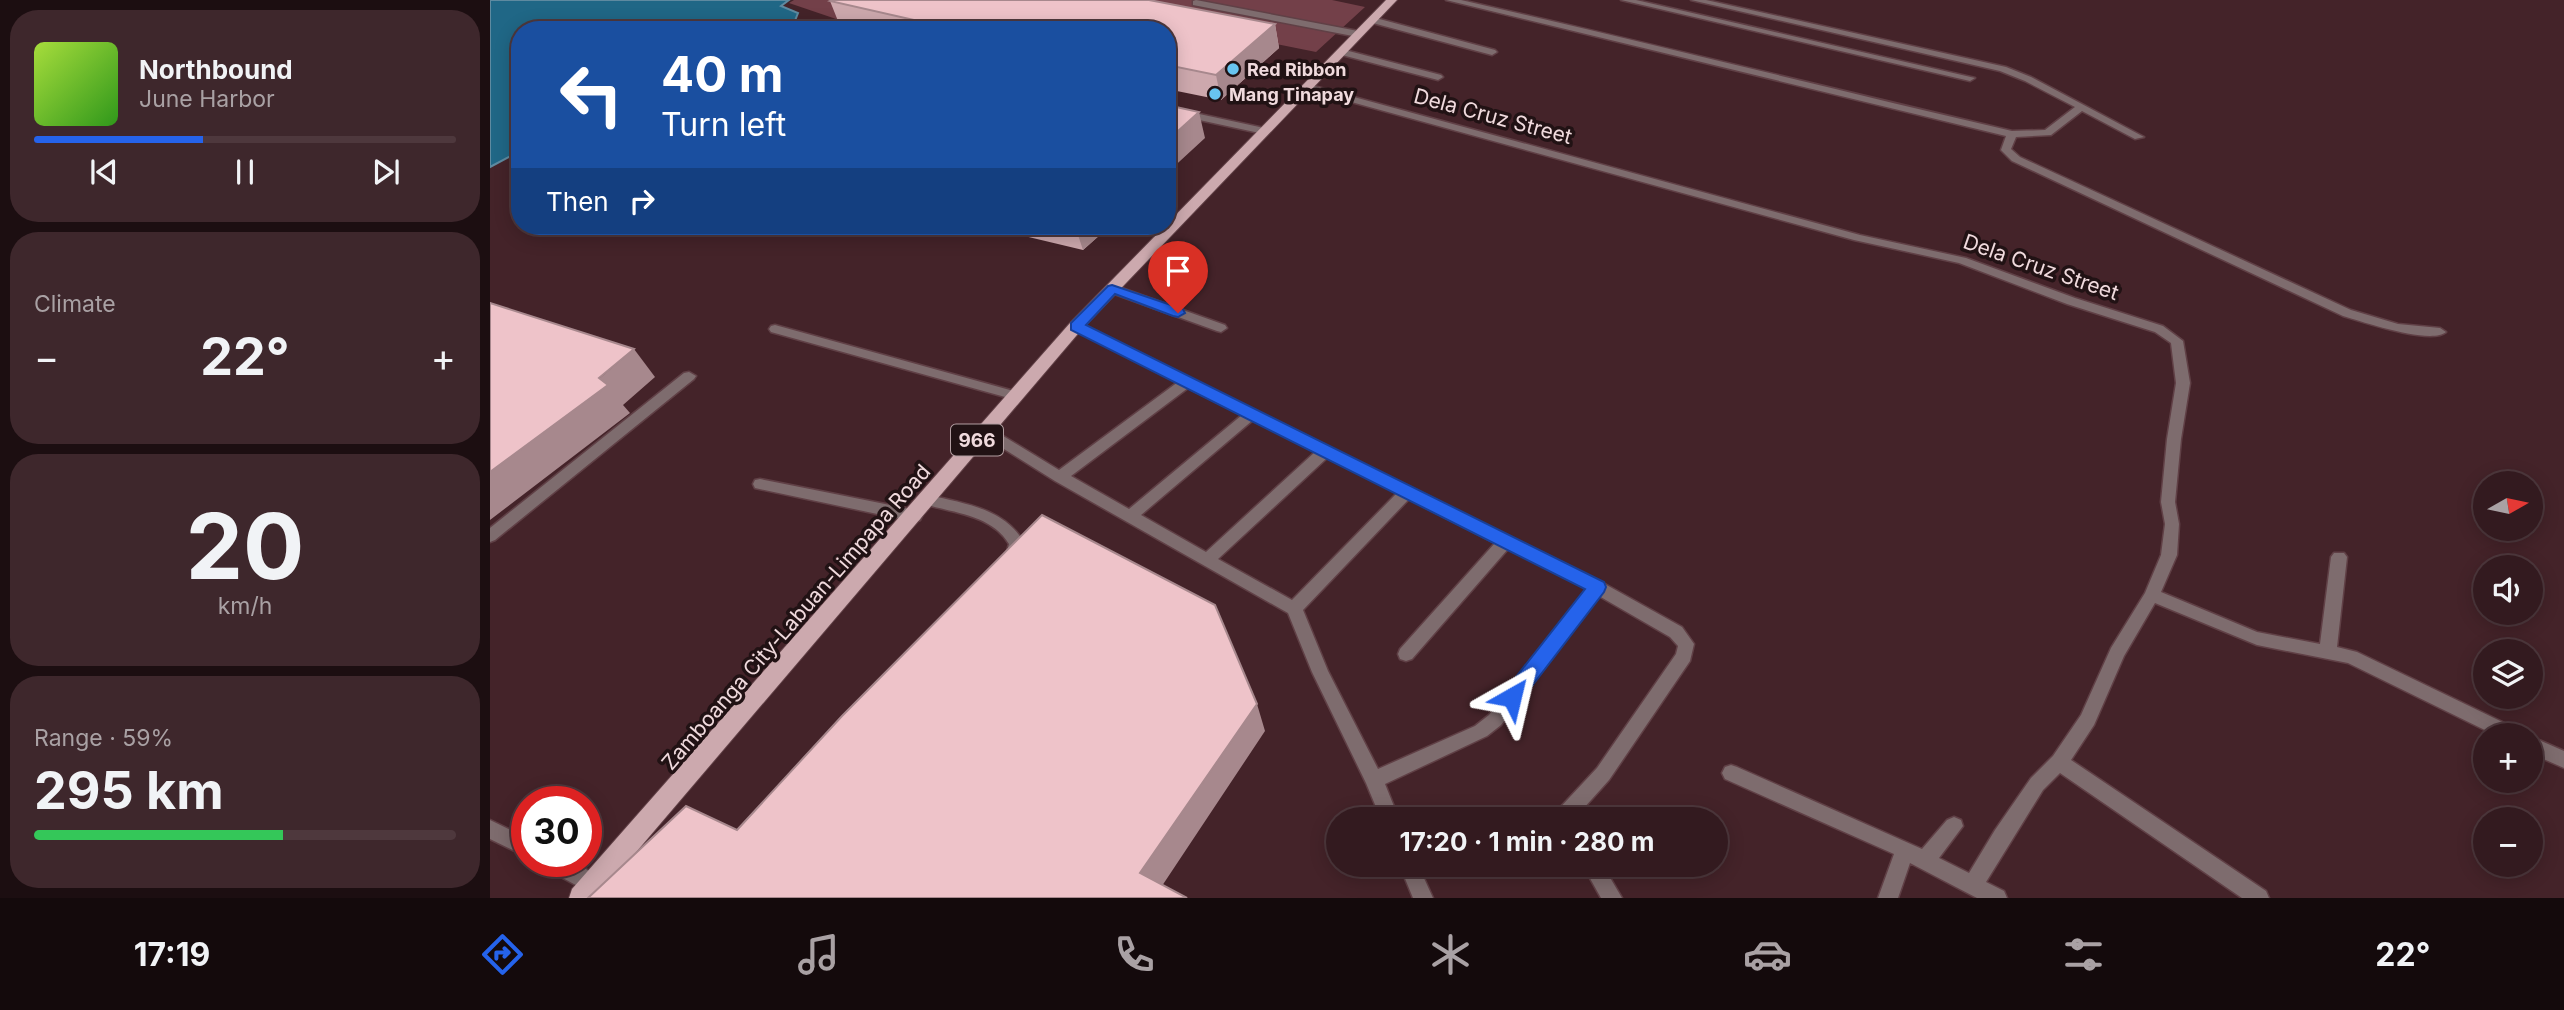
<!DOCTYPE html>
<meta charset="utf-8">
<style>
:root{--surface:#331a1f;--page:#3e272c;--text:#f1f3f6;--muted:#a9a1a4;--line:#4e383d;--accent:#2563eb}
body{margin:0;font-family:Inter,sans-serif;background:var(--page);color:var(--text);height:100vh;display:flex;flex-direction:column;font-size:26px;white-space:nowrap}
*{box-sizing:border-box;margin:0}
p{font-size:23px;color:var(--muted)}
.icon{flex:none;width:38px;height:38px;fill:none;stroke:currentColor;stroke-width:2;stroke-linecap:round;stroke-linejoin:round}
.map{position:relative;flex:1;overflow:hidden}
.panel{display:flex;flex-direction:column;gap:10px;padding:10px;background:#1c0e11;width:490px}
.panel>*{flex:none}
.top-card{position:absolute;left:21px;top:21px;width:665px;height:214px;border-radius:28px;box-shadow:0 4px 18px #0003,0 0 0 2px var(--line);background:#1a4fa0;color:#fff;overflow:hidden}
.needle{width:46px;rotate:81deg}
.tools{position:absolute;left:1983px;top:471px;display:grid;gap:14px}
.tools a{display:grid;place-items:center;width:70px;height:70px;border-radius:50%;background:var(--surface);box-shadow:0 4px 18px #0003,0 0 0 2px var(--line);font-size:35px}
.speed{position:absolute;left:21px;top:786px;display:flex;gap:14px;font-size:35px;font-weight:700;text-align:center}
.speed>*{display:grid;place-content:center;width:91px;height:91px;border-radius:50%;background:var(--surface);box-shadow:0 4px 18px #0003,0 0 0 2px var(--line);line-height:1}
.speed .limit{border:10px solid #d22;background:#fff;color:#111}
.pin{position:absolute;display:grid;place-items:center;width:60px;height:60px;color:#fff;margin:-72px -30px;border-radius:50% 50% 50% 0;rotate:-45deg;box-shadow:0 0 7px #0007}
.pin .icon{rotate:45deg}
.me{position:absolute;width:77px;margin:-38px;rotate:37deg;stroke-linejoin:round;filter:drop-shadow(0 0 5px #0008)}
.turn{display:flex;align-items:center;gap:24px;height:147px;padding:0 35px;font-size:32px}
.turn .icon{width:91px;height:91px;stroke-width:2.5}
.turn b{display:block;font-size:49px;line-height:60px}
.then{display:flex;align-items:center;height:66px;padding:0 35px;background:#0003;gap:14px;font-size:26px}
.big{font-size:52px;font-weight:700;line-height:1.1}
.panel .card{flex:1;display:flex;flex-direction:column;justify-content:center;gap:10px;min-width:0;padding:0 24px;border-radius:28px;background:var(--page)}
.panel .dial{align-items:center;gap:0}
.dial b{font-size:91px;line-height:1}
.song{display:flex;align-items:center;gap:21px}
.cover{width:84px;height:84px;border-radius:10px;background:linear-gradient(135deg,hsl(80 70% 55%),hsl(110 70% 35%))}
.played{height:7px;border-radius:4px;background:linear-gradient(90deg,var(--accent) 40%,var(--line) 40%)}
.keys{display:flex;justify-content:space-around;direction:ltr}
.heat{display:flex;justify-content:space-between;align-items:center;font-size:38px;direction:ltr}
.charge{height:10px;border-radius:5px;background:linear-gradient(90deg,#34c759 59%,var(--line) 0)}
.trip{position:absolute;left:836px;top:807px;width:402px;height:70px;border-radius:35px;background:var(--surface);box-shadow:0 4px 18px #0003,0 0 0 2px var(--line);font-weight:700;line-height:70px;text-align:center}
.tab-bar{display:flex;height:112px;justify-content:space-around;align-items:center;background:#140a0c;color:var(--muted)}
.tab-bar .icon{width:49px;height:49px}
.tab-bar .current{color:var(--accent)}
.tab-bar b{font-size:32px;color:var(--text)}
main{display:flex;flex:1;min-height:0}
.map>svg:first-child{display:block}
.green{fill:#734049}
.water{fill:#206786;stroke:#5e8aa0;stroke-width:2}
.lines{fill:none;stroke-linecap:round;stroke-linejoin:round}
.lane-casing{stroke:#604046;stroke-width:3}
.street-casing{stroke:#604046;stroke-width:3}
.primary-casing{stroke:#604046;stroke-width:2}
.lane{fill:#7e6c6e;fill-rule:evenodd}
.street{fill:#7e6c6e;fill-rule:evenodd}
.primary{fill:#cca9ae;fill-rule:evenodd}
.wall{fill:#cda8ad}
.shaded-wall{fill:#a7888d}
.building{fill:#eec3c9;stroke:#a7888d;stroke-width:2}
.route{fill:#2563eb;stroke:#184099;stroke-width:2}
.poi-dot{fill:#68c4f0;stroke:#211214;stroke-width:2.5}
.labels{text-anchor:middle;dominant-baseline:central;stroke-width:7;stroke-linejoin:round;paint-order:stroke}
.far-poi-label{font-size:18px;font-weight:bold;fill:#f0dadd;stroke:#211214;text-anchor:start}
.shield{fill:#211214;stroke:#b29ea1;stroke-width:2}
.shield-label{font-size:19px;font-weight:bold;fill:#f0dadd}
.street-label{font-size:21px;fill:#f0dadd;stroke:#211214}
</style>
<main>
<section class="panel">
<div class="card">
<div class="song"><i class="cover"></i><div><b>Northbound</b><p>June Harbor</p></div></div>
<div class="played"></div>
<div class="keys"><svg class="icon" aria-label="previous" viewBox="0 0 24 24"><path d="M18 5L8 12l10 7zM5 5v14"/></svg><svg class="icon" aria-label="pause" viewBox="0 0 24 24"><path d="M8 5v14M16 5v14"/></svg><svg class="icon" aria-label="next" viewBox="0 0 24 24"><path d="M6 5l10 7-10 7zM19 5v14"/></svg></div>
</div>
<div class="card"><p>Climate</p>
<div class="heat"><a>−</a><b class="big">22°</b><a>+</a></div>
</div>
<div class="card dial"><b>20</b><p>km/h</p></div>
<div class="card"><p>Range · 59%</p><b class="big">295 km</b><div class="charge"></div></div>
</section>
<div class="map">
<svg width="2074" height="898" viewBox="0 0 2074 898">
<rect width="100%" height="100%" fill="#442329"/>
<!-- green -->
<path class="green" d="M304,0H393L352,21L299,3Z
M565,0H842L875,7L826,52Z"/>
<!-- water -->
<path class="water" d="M0,0H299L291,6L308,13L304,23L294,30H30V151L0,167Z"/>
<g class="lines">
<!-- lane casing -->
<g class="lane-casing">
<path id="lane" d="M706,0L868,31L872,34L868,37L703,5V1Z
M677,107L774,128L779,131L774,134L677,113Z
M623,285L735,325L737,328L731,332L727,331L619,292L617,289L619,286Z
M285,325L531,393L533,396L526,400L281,332L279,329L281,326Z
M199,372L206,376L204,379L5,540L0,542V528L194,373Z
M439,495C475,504 515,508 535,544L528,562H518L515,558L519,544C502,515 464,513 434,504L432,500L434,496Z
M0,820L37,838V857L0,839Z
M51,861H80L111,877L114,884L111,891L104,893L97,891L54,868Z"/>
</g>
<!-- street casing -->
<g class="street-casing">
<path id="street" d="M956,0H971C1155,42 1338,88 1522,131L1555,130L1585,107L1535,81L1510,71L1201,0H1216L1516,67L1541,77L1654,137L1645,139L1592,111L1561,135L1526,137L1521,149L1530,157L1861,310L1908,324L1950,328L1956,332C1941,345 1873,322 1853,316L1522,161L1511,150L1516,136Z
M1131,0H1146L1485,78L1480,81Z
M882,17L1005,50L1007,52L1002,55L879,22L878,20Z
M851,49L951,75L953,77L948,80L848,54L846,52Z
M814,85H820L1370,235L1476,258L1585,298L1673,326L1693,341L1700,383L1691,439L1685,502L1689,524L1687,555L1671,592L1767,632L1830,644L1841,557L1844,553H1854L1857,557L1847,647L1867,652L2029,730L2032,735H2005L1858,663L1767,645L1665,603L1634,656L1604,725L1581,760L1776,891L1779,898H1752L1570,773L1553,790L1496,882L1514,891L1517,898H1487L1420,863L1408,898H1388L1404,854L1235,779L1232,773L1235,767L1241,765L1247,767L1432,849L1457,820L1464,817L1471,820L1473,826L1449,858L1479,873L1505,830L1541,778L1563,756L1591,715L1621,648L1655,593L1671,555L1675,524L1671,502L1677,439L1686,383L1681,343L1665,332L1577,304L1469,263L1364,240L814,89Z
M586,322L1113,583L1192,627L1204,644L1200,661L1119,780L1084,819H1063L1065,813L1107,768L1186,654L1188,646L1180,637L1109,596L1011,725L997,736L895,784L909,819H891L876,783L822,672L798,613L565,481L490,434L488,431L490,428H500L569,470L688,382L582,329L580,326L582,323ZM698,388L752,415L639,509L581,476ZM763,420L825,452L716,552L651,515ZM837,458L907,493L802,600L728,559ZM919,499L1005,543L910,649L908,654L910,659L916,661L922,659L1018,549L1097,589L999,715L985,726L888,769L838,671L813,610Z
M270,479L425,510L430,512L432,516L430,520L425,522L265,488L263,484L265,480Z
M2040,736L2074,751V768L2040,753Z
M909,864H950L948,871L933,876L943,898H923Z
M1092,864H1112L1132,898H1111Z"/>
</g>
<!-- primary casing -->
<g class="primary-casing">
<path id="primary" d="M896,0H907L592,329L107,898H79L82,889L580,323Z"/>
</g>
<!-- lane -->
<use href="#lane" class="lane"/>
<!-- street -->
<use href="#street" class="street"/>
<!-- primary -->
<use href="#primary" class="primary"/>
</g>
<!-- wall -->
<path class="wall" d="M342,0H659L785,24L789,48L731,100L677,89V30H369L350,26L340,1Z
M492,226H620L593,250Z"/>
<!-- shaded-wall -->
<path class="shaded-wall" d="M785,24L789,48L731,100L726,75Z
M709,112L715,138L677,173V141Z
M585,226H620L593,250Z
M144,349L165,377L133,405L140,413L0,520V472Z
M767,704L775,731L664,898L650,873Z"/>
<!-- building -->
<path class="building" d="M342,0H659L785,24L726,75L677,65V30H468L340,1Z
M677,105L709,112L677,141Z
M0,303L144,349L109,378L118,385L0,472Z
M552,515L725,605L767,704L650,873L697,898H98L196,806L247,830L352,716Z"/>
<!-- route -->
<path class="route" d="M622,285L693,309L695,313L688,317L683,316L625,294L596,325L1114,582L1116,587L1114,592L1029,703L1022,706L1015,703L1013,697L1015,691L1095,589L581,330V323L618,286Z"/>
<!-- markers -->
<g class="poi-dot">
<circle cx="743" cy="69" r="7"/>
<circle cx="725" cy="94" r="7"/>
</g>
<g class="labels">
<!-- far-poi labels -->
<g class="far-poi-label">
<text x="757" y="69">Red Ribbon</text>
<text x="739" y="94">Mang Tinapay</text>
</g>
<!-- shield labels -->
<rect class="shield" x="461" y="424.5" width="52" height="31" rx="5"/>
<g class="shield-label">
<text x="487" y="440">966</text>
</g>
<!-- street labels -->
<g class="street-label">
<text transform="translate(1003 116) rotate(15)">Dela Cruz Street</text>
<text transform="translate(1551 267) rotate(19)">Dela Cruz Street</text>
<text transform="translate(306 617) rotate(-49)">Zamboanga City-Labuan-Limpapa Road</text>
</g>
</g>
</svg>
<div class="tools">
<a><svg class="needle" viewBox="-14 -14 28 28"><path d="M0-13l5 13h-10z" fill="#e53935"/><path d="M0 13l5-13h-10z" fill="#a9a1a4"/></svg></a>
<a><svg class="icon" aria-label="sound" viewBox="0 0 24 24"><path d="M4 9h4l5-4v14l-5-4H4zM17 9q2 3 0 6"/></svg></a>
<a><svg class="icon" aria-label="layers" viewBox="0 0 24 24"><path d="M12 4l9 5-9 5-9-5zM3 14l9 5 9-5"/></svg></a>
<a>+</a>
<a>−</a>
</div>
<div class="speed"><div class="limit">30</div></div>
<div class="pin" style="left:688px;top:313px;background:#d93025"><svg class="icon" aria-label="arrive" viewBox="0 0 24 24"><path d="M6 21V4h12l-3 4 3 4H6"/></svg></div>
<svg class="me" style="left:1022px;top:697px" viewBox="-20 -20 40 40"><path d="M0-17L14 15 0 8-14 15z" fill="#2563eb" stroke="#fff" stroke-width="4"/></svg>
<div class="trip">17:20 · 1 min · 280 m</div>
<div class="top-card">
<div class="turn"><svg class="icon" aria-label="left" viewBox="0 0 24 24"><path d="M17 20v-9H6M10 6l-5 5 5 5"/></svg><div><b>40 m</b>Turn left</div></div>
<div class="then">Then<svg class="icon" aria-label="right" viewBox="0 0 24 24"><path d="M7 20v-9h11M14 6l5 5-5 5"/></svg></div>
</div>
</div>
</main>
<nav class="tab-bar">
<b>17:19</b>
<svg class="icon current" aria-label="directions" viewBox="0 0 24 24"><path d="M12 3l9 9-9 9-9-9zM9 14v-3h6M13 9l2 2-2 2"/></svg>
<svg class="icon" aria-label="music" viewBox="0 0 24 24"><path d="M9 18V5l10-2v13"/><circle cx="6" cy="18" r="3"/><circle cx="16" cy="16" r="3"/></svg>
<svg class="icon" aria-label="phone" viewBox="0 0 24 24"><path d="M5 4h4l2 5-3 2q2 4 5 5l2-3 5 2v4C11 20 4 13 5 4z"/></svg>
<svg class="icon" aria-label="climate" viewBox="0 0 24 24"><path d="M12 3v18M4 7l16 10M4 17L20 7"/></svg>
<svg class="icon" aria-label="car" viewBox="0 0 24 24"><path d="M5 17H2v-5l4-1 3-4h7l3 4 3 1v5h-3M9 17h6M6 11h13"/><circle cx="7" cy="17" r="2"/><circle cx="17" cy="17" r="2"/></svg>
<svg class="icon" aria-label="filters" viewBox="0 0 24 24"><path d="M4 7h16M4 17h16"/><circle cx="9" cy="7" r="2"/><circle cx="15" cy="17" r="2"/></svg>
<b>22°</b>
</nav>
